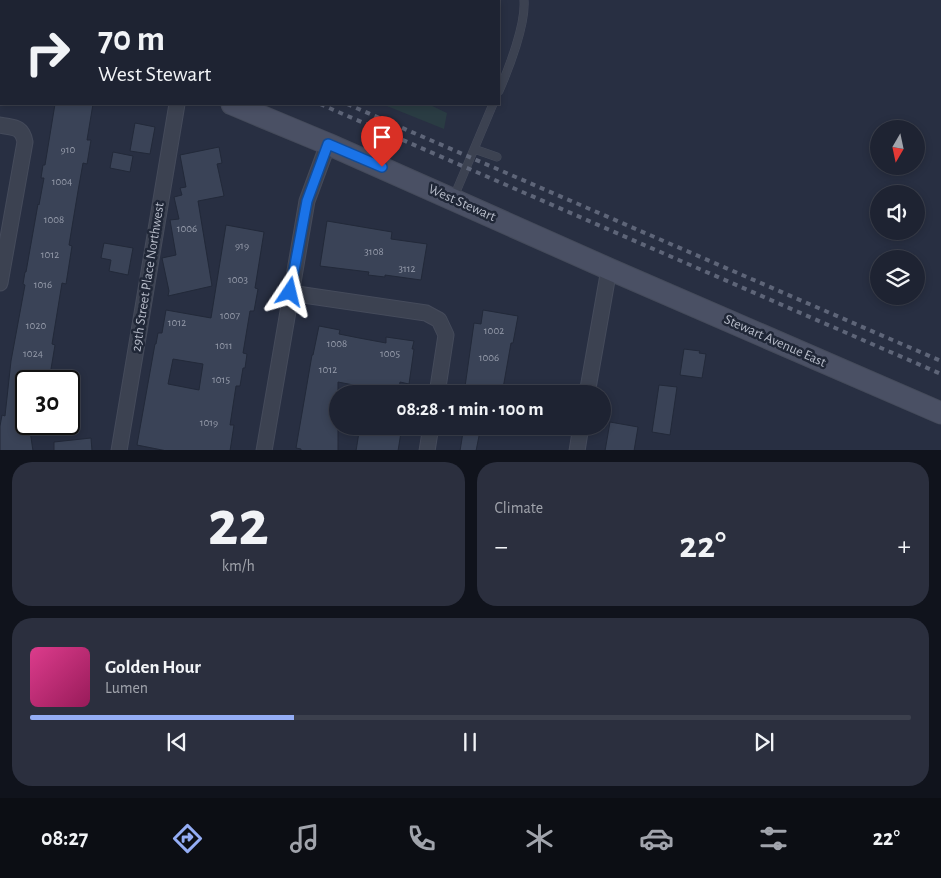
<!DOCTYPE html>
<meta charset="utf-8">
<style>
:root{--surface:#1e2332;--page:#2b2f3e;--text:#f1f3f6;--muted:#a1a4ac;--line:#3c404d;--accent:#94adf5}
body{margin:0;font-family:"Alegreya Sans",sans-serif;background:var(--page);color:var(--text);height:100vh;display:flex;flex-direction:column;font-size:19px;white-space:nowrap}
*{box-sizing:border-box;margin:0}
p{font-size:16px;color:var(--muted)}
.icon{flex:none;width:28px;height:28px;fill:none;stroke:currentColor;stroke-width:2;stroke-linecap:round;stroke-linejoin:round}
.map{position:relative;height:450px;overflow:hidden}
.side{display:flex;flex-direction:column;gap:12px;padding:12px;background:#10131c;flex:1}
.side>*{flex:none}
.banner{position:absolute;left:0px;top:0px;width:500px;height:105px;box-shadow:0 2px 8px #0003,0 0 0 1px var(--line);background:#1e2332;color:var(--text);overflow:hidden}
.needle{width:32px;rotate:189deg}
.fabs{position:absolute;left:870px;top:120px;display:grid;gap:10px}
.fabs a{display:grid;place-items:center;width:55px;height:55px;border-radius:50%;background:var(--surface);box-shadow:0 2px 8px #0003,0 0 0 1px var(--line);font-size:25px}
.speed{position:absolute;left:15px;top:370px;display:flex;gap:10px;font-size:25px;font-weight:700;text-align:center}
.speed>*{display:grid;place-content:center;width:65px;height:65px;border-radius:50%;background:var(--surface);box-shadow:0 2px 8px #0003,0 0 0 1px var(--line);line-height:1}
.speed .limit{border:2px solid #111;border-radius:8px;background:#fff;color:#111}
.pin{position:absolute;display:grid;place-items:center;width:42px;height:42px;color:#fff;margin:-51px -21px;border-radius:50% 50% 50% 0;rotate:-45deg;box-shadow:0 0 5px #0007}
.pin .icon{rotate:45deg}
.me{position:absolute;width:55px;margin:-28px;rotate:10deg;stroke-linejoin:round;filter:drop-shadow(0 0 4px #0008)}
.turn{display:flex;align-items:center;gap:18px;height:105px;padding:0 15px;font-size:22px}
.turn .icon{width:65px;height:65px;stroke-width:2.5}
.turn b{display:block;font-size:35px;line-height:42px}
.big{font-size:38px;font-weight:700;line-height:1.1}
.side .tile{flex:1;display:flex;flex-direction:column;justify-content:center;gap:8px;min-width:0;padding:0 18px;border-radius:20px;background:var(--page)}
.side .dial{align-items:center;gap:0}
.dial b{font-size:65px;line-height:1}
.song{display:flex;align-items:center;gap:15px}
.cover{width:60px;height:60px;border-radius:8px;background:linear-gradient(135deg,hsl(330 70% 55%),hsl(330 70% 35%))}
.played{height:5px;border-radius:2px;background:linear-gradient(90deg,var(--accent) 30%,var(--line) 30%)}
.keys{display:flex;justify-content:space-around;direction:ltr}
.heat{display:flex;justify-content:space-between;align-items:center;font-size:28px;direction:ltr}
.side .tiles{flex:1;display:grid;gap:12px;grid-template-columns:1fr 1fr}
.tile:last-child{grid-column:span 2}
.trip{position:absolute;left:329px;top:385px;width:282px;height:50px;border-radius:25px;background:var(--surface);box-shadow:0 2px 8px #0003,0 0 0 1px var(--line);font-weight:700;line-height:50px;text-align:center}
.tabs{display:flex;height:80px;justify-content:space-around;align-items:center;background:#0c0e14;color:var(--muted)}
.tabs .icon{width:35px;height:35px}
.tabs .on{color:var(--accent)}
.tabs b{font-size:22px;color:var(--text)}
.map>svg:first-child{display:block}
.green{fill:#2a3c43}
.building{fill:#3a4357;stroke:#222939;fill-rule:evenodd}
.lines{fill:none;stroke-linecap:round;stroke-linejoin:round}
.lane-casing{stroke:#454b5b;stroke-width:9}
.street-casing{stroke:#454b5b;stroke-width:17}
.secondary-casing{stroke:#454b5b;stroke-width:23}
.lane{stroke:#3c4251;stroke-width:8}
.street{stroke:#3c4251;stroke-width:15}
.secondary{stroke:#4a5064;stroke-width:21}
.rail{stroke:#5e6578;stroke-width:4;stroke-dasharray:5 5;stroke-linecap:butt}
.route-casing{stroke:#114b97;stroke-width:12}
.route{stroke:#1a73e8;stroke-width:9}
.labels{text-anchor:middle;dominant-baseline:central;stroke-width:5;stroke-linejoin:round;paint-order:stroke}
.number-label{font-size:11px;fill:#979dac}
.street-label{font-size:14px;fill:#b9becb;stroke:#202737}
</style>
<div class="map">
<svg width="941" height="451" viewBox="0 0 941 451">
<rect width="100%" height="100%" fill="#282f42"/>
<!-- green -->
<path class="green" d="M382,104H428L447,113L444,129Z"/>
<!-- building -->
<path class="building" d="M55,104H93L87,140H91L87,164L83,163L78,191L69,245L72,246L66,284L62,283L52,344L55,345L49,381H26V424H29L33,451H0V426L2,415L5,416L11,361L25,285L23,284L25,272H26L38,204L39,205L44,178H41L43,165H45Z
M135,123L155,127L150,154L130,151Z
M219,147L222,163L217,164L224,196L198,201L212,286L168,296L169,291L162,258L176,255L170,220L179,219L174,197L182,195L180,188L186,187L180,155Z
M113,152L133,156L130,172L110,168Z
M327,221L392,232L391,239L427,244L421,280L385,275V277L368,275L369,272L320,266Z
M226,225L264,232L255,288L258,289L254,311H250L243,353L247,354L245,368H243L240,386H236L230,425H234L230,451H167L137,445L155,344H156L158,333H162L166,310L211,318ZM173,359L203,364L199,390L168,384Z
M104,243L133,248L128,275L109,271L111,260L101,258Z
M483,310L518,316L513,343H511L502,394H464L474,323L481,324Z
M319,326L340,330L339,334L359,338L386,343V337L414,341L412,349H414L409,384L400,382L398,394L363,392L364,387L338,382V451H301V449L296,448L312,355H313Z
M684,349L700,351L699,353L706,354L702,378L680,375Z
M659,385L677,387L670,435L652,432Z
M610,422L638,427L634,451H605Z
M360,426H402L398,451H356Z
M464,426H481L476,451H460Z
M91,438L92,451H54V442Z"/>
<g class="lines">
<!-- lane casing -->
<g class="lane-casing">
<path id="lane" d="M499,91C509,68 526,24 524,0
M474,149L497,157
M453,199L493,104"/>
</g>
<!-- street casing -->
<g class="street-casing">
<path id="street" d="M0,125C14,128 22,126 25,142L0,283
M290,293L426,313L439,320L446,335L437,394
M587,394L609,269
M119,451L177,104
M264,451L307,201L328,144
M427,451L431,426
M577,451L581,426"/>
</g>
<!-- secondary casing -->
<g class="secondary-casing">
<path id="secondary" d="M0,4L1,5
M232,104L328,144L609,269L941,413"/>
</g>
<!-- lane -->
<use href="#lane" class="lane"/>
<!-- street -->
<use href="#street" class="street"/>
<!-- secondary -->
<use href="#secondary" class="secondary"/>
<!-- rail -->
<path class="rail" d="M78,0L81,1
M108,0L111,1
M320,104L941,374
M347,104L941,361"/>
</g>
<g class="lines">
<!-- route casing -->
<g class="route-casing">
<path id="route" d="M290,292L307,201L328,144L382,167"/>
</g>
<!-- route -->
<use href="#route" class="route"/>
</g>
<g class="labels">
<!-- number labels -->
<g class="number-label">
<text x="68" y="149">910</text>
<text x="62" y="181">1004</text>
<text x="54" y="219">1008</text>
<text x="187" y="228">1006</text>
<text x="242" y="245">919</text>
<text x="374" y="251">3108</text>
<text x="50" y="254">1012</text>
<text x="407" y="268">3112</text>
<text x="238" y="279">1003</text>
<text x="43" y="284">1016</text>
<text x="230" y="315">1007</text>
<text x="177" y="322">1012</text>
<text x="36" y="325">1020</text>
<text x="494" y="330">1002</text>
<text x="337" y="343">1008</text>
<text x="224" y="345">1011</text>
<text x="33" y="353">1024</text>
<text x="390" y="353">1005</text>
<text x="489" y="357">1006</text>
<text x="328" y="369">1012</text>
<text x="221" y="379">1015</text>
<text x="209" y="422">1019</text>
</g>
<!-- street labels -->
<g class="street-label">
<text transform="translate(462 203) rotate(24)">West Stewart</text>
<text transform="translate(148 277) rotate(-81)">29th Street Place Northwest</text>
<text transform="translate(775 341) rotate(24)">Stewart Avenue East</text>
</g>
</g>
</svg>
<div class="fabs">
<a><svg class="needle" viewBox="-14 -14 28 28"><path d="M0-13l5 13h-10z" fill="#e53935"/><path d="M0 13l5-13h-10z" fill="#a1a4ac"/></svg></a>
<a><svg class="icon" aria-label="sound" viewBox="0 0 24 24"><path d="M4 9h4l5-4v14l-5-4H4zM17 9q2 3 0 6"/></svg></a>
<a><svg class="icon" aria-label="layers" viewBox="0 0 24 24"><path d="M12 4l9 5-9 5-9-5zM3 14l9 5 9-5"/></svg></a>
</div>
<div class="speed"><div class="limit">30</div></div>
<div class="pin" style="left:382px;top:167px;background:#d93025"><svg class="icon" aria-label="arrive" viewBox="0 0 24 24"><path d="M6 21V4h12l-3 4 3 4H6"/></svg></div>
<svg class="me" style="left:290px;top:292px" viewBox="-20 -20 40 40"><path d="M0-17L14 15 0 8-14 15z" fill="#1a73e8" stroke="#fff" stroke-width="4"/></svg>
<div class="trip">08:28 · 1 min · 100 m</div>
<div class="banner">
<div class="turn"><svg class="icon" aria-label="right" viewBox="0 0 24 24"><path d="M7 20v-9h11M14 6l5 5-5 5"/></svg><div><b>70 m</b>West Stewart</div></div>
</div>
</div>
<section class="side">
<div class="tiles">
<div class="tile dial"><b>22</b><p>km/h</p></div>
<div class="tile"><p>Climate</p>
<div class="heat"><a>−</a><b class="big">22°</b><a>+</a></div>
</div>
<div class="tile">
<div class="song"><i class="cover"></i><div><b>Golden Hour</b><p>Lumen</p></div></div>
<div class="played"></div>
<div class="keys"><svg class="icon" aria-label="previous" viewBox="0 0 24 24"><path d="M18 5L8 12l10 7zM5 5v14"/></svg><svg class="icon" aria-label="pause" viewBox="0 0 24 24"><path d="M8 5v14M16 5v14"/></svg><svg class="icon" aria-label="next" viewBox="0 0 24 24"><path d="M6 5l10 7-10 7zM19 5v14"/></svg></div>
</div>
</div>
</section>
<nav class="tabs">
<b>08:27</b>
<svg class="icon on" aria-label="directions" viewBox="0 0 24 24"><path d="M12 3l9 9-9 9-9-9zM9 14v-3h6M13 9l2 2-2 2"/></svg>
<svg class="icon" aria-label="music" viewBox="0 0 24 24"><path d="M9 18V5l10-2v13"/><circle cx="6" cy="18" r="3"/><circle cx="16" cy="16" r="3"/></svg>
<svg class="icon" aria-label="phone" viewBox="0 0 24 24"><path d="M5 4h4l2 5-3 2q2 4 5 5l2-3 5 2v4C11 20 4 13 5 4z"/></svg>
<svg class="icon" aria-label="climate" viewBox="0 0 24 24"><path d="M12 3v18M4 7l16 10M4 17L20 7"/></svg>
<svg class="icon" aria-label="car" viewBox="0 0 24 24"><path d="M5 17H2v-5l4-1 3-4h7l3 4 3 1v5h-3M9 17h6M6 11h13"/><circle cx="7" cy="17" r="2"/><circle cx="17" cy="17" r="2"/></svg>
<svg class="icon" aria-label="filters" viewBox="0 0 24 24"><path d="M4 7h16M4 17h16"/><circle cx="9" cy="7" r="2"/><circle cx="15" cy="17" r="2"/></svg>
<b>22°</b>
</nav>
